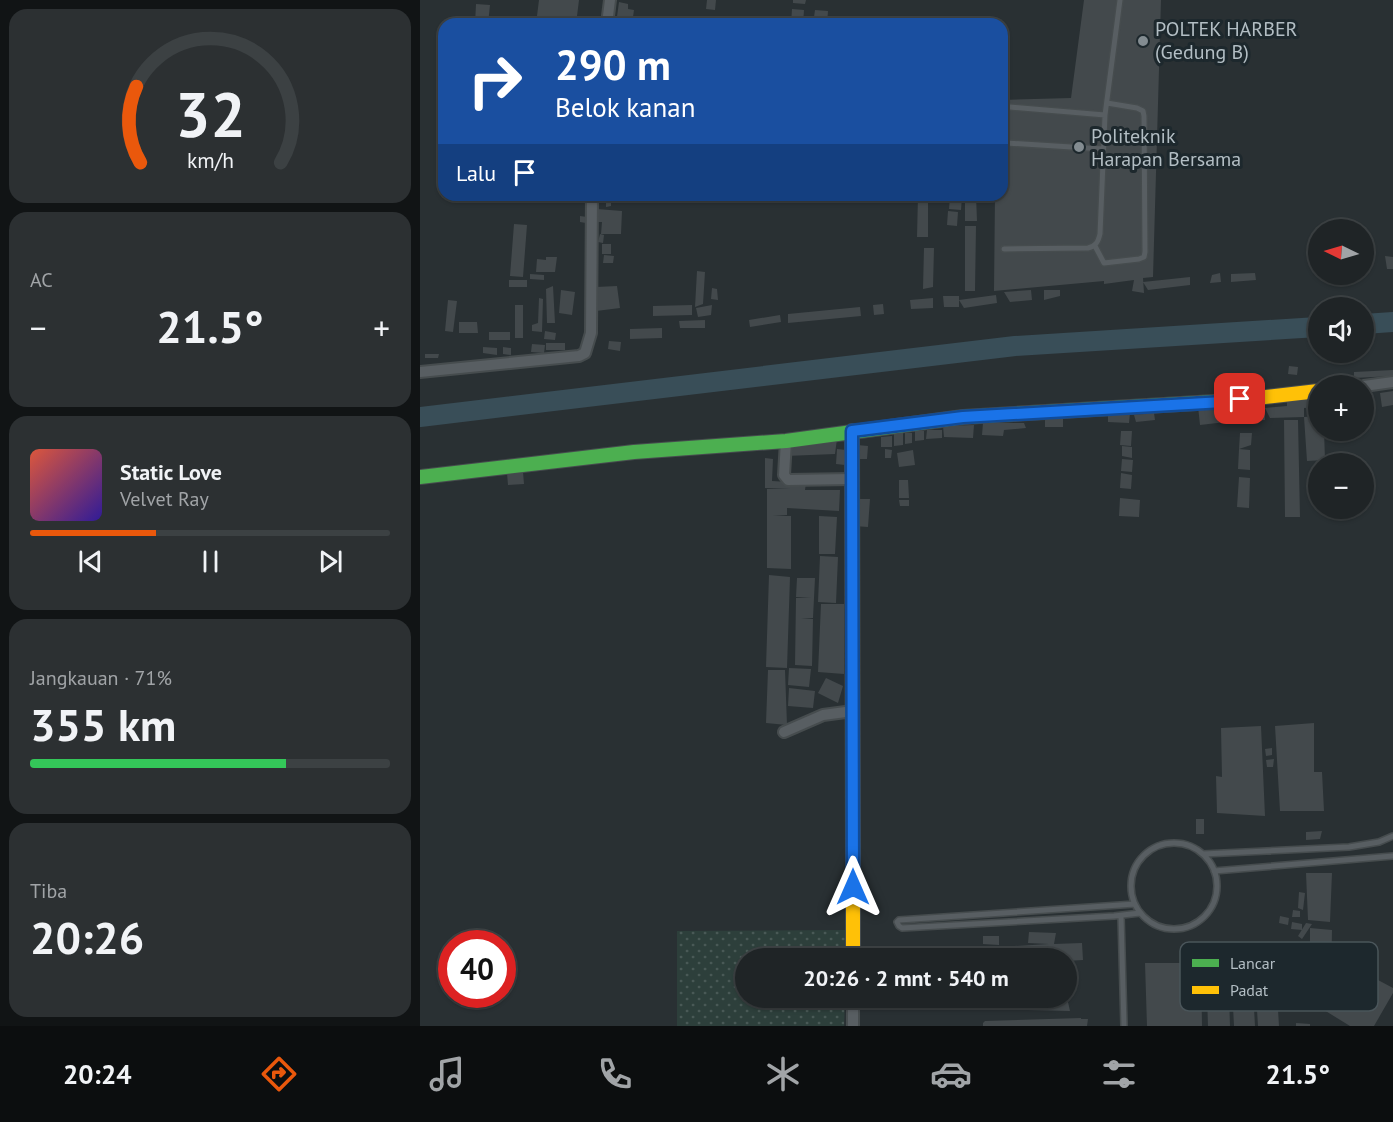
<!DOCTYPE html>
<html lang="id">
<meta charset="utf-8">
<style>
:root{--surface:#1f2426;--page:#2c3032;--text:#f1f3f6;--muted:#a1a4a7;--line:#3c4143;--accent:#ea580c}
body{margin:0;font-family:"PT Sans",sans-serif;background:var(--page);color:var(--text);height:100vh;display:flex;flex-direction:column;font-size:22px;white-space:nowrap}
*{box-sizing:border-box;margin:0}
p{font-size:20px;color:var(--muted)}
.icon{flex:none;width:33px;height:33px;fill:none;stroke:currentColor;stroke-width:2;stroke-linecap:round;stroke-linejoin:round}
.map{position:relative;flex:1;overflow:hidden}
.details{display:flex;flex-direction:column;gap:9px;padding:9px;background:#111415;width:420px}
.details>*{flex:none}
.banner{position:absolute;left:18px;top:18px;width:570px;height:183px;border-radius:18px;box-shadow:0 2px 4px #0004,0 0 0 2px var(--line);background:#1a4fa0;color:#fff;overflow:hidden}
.needle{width:39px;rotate:275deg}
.controls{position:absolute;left:888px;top:219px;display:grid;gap:12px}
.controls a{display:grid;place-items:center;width:66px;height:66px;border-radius:50%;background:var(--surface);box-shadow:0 2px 4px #0004,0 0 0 2px var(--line);font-size:30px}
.speed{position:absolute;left:18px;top:930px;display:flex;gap:12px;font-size:30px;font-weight:700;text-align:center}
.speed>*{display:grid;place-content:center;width:78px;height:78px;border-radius:50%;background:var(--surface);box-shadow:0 2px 4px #0004,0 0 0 2px var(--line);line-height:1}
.speed .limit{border:9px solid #d22;background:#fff;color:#111}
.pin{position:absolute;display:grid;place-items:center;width:51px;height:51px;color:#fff;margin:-26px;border-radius:12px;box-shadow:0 3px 9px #0006}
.me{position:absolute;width:66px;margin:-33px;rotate:0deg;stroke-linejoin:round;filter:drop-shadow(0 0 4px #0008)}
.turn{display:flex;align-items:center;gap:21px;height:126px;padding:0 18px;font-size:27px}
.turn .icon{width:78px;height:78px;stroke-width:2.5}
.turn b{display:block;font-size:42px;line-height:51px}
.then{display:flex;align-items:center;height:57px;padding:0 18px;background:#0003;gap:12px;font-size:22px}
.big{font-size:45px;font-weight:700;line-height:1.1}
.details .widget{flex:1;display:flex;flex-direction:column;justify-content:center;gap:9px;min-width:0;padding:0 21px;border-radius:18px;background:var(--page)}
.details .dial{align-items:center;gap:0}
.dial svg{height:156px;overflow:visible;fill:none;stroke:var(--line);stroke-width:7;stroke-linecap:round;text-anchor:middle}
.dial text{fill:var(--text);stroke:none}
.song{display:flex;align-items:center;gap:18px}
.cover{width:72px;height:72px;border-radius:9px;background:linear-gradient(135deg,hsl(10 70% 55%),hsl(250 70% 35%))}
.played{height:6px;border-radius:3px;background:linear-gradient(90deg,var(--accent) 35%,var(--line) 35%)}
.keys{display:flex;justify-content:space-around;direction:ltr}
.heat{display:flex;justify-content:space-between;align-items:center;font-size:33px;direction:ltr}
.charge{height:9px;border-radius:4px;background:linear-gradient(90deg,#34c759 71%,var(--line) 0)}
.trip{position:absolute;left:315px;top:948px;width:342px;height:60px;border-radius:30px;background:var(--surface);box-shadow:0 2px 4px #0004,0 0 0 2px var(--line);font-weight:700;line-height:60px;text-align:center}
.menu{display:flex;height:96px;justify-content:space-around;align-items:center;background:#0c0e0f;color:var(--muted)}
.menu .icon{width:42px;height:42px}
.menu .current{color:var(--accent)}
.menu b{font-size:27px;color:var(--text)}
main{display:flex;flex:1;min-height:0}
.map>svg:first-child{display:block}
.grass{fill:url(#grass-dots)}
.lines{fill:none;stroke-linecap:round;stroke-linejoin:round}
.river{stroke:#394e58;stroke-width:20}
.building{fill:#43494c}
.lane-casing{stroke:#464c4e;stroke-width:8}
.street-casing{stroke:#464c4e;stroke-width:14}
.fast-casing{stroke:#464c4e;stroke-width:16}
.slow-casing{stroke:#464c4e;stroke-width:16}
.lane{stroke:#585e62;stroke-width:5}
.street{stroke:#585e62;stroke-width:10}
.fast{stroke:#4caf50;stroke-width:14}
.slow{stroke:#ffc107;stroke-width:14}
.route-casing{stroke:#114b97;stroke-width:15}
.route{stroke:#1a73e8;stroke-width:10}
.poi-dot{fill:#838c91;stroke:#1d282d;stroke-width:2}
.labels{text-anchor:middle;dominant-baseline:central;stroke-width:6;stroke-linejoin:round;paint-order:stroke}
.poi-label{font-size:20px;fill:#b3bec4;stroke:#1d282d;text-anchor:start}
.key{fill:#1d282d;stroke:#4a555a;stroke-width:1.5}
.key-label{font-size:16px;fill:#b3bec4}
</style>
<main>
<section class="details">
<div class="widget dial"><svg viewBox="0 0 100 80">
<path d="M14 69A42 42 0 1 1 86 69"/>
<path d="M14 69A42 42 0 0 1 12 30" stroke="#ea580c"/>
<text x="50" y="56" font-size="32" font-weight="700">32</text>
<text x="50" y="72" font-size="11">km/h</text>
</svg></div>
<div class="widget"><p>AC</p>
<div class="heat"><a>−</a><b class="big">21.5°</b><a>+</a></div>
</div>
<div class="widget">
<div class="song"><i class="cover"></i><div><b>Static Love</b><p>Velvet Ray</p></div></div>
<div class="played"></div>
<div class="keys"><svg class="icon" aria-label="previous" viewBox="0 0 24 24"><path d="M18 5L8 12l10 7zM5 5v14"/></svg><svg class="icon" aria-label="pause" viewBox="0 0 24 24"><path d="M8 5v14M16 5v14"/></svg><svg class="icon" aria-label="next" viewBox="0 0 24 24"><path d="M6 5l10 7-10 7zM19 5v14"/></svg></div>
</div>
<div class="widget"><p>Jangkauan · 71%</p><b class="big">355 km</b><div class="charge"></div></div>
<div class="widget"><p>Tiba</p><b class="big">20:26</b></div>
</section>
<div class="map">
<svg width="973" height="1026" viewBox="0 0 973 1026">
<defs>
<pattern id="grass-dots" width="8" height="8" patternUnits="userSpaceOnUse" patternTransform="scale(1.5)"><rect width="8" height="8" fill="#2d3f3b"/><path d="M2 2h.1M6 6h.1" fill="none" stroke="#495956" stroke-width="1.8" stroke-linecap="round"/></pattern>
</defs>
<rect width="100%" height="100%" fill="#293033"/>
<!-- grass -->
<path class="grass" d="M428,930L427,958H326V998H425L424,1026H257V931Z"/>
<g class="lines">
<!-- river -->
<path class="river" d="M944,324L973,322
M0,417L595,346L898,327"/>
</g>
<!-- building -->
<path class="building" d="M119,0H159L156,24H116Z
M287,0H296L295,10L286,9Z
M373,0H386L385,4L373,3Z
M664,0H741L733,277L723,278L724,293L712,291L714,280L684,284V281L574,291L575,195H582V100L651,98Z
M199,2L208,4V9L214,10L212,24H196Z
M56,4L70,5L68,24H55Z
M372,9L384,10L383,24H371Z
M395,10L408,11L407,24H393Z
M540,19L554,21L553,24H539Z
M131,195H151V200H132Z
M162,195H169V203L161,202Z
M186,195L191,196V206L186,207Z
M498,195H508V237H497Z
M545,195H556L557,221H545Z
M530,196L542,197L541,210L529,209Z
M177,209L202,211L201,234H181L182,222H176Z
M528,211L538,212L537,226L527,225Z
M160,216L167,217L166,223L160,222Z
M94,224L107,225L103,277L90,276Z
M545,226H556L555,291H545Z
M180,234L184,235L183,243L178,242Z
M182,244H191V254H182Z
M504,248H514L513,287L503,289Z
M184,255L194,256L193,263H183Z
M965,256L973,257V269H967Z
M126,257H137L135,272H116L117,259L126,260Z
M277,271L285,272L283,304L275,307Z
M800,273L801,282L790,283L792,275Z
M835,273L836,280L811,282V274Z
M110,274L124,275V280L110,279Z
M770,277V285L728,290L723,282Z
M89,280H107V287H89Z
M133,286L135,323H127L126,289Z
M197,286L200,308L176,311V287Z
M292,288L297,289L298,300L291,299Z
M141,290L155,292L152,315L139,313Z
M611,290L612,300L590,302L584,292Z
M624,290H640V296L624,300Z
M576,295L577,303L544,308L539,300Z
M523,296H539V307H524Z
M119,298L123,299L122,332L112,331V325L118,323Z
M513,298V308L491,309L490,300Z
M28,300L37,301L33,332L25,331Z
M463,304L464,314L454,315L453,305Z
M95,305H103V338H95Z
M272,305V315L233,316V306Z
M292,305L291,315L278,317L276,308Z
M440,307L441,316L368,323V314Z
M360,315L361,322L330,327L329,320Z
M285,320V328H260L259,321Z
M39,322H57L58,333H39Z
M242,328V338L210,339V329Z
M125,331L136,333L135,340L124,339Z
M69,332H90V340H69Z
M189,341L201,342L200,351L188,349Z
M126,343H145V350H126Z
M112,344L125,345L124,353L111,352Z
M63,347L77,348V355L63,353Z
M83,347L91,348V355L83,354Z
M5,354H19L18,358H5Z
M869,366L878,367L877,375L868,374Z
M973,370V376L934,378V372Z
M973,391V405L962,407L960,393Z
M898,398V407L884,408V417L850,418L845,408V420L820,421V400L845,399V408L867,406V400Z
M803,403L806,422L780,425L778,406Z
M688,413H710L709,423L688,422Z
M734,413L735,420L716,422L714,415Z
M898,416V430H904L905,460L887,461L884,417Z
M625,419H643V427H625Z
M864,420H878L880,517H865Z
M563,423H604L606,428L584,430L583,436L562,435Z
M554,425L553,438L524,437L523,426Z
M495,430L504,431V440L495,441Z
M507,430H522V438L506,439Z
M701,431H712L711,446L700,445Z
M474,433H483V445L474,446Z
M485,433H492V443L485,444Z
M820,433H832L831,445L819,449Z
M472,436V447H461V437Z
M417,439L415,454L366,456L367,443Z
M437,445L448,446L447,459H435Z
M702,446L712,447V458L702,456Z
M417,449L426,450L425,465L416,464Z
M465,449L472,450L471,458H465Z
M819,449L830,450V470L818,469Z
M493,450L495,465L479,467L477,453Z
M345,458L353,459L352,481L386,483L385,490H420L419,511L367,508V515L353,516H371V569L347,568V489H370L345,488Z
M702,459L713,460L712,472L701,471Z
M103,472L104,484L88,485L87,473Z
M701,473L712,475L711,489L700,488Z
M819,477L830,478L829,508L817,507Z
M479,480H488L489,498H479Z
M700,498L720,500L719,517L699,516Z
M434,499H450L448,527L434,526Z
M479,500H489V506H480Z
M399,516L417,517L415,554H399Z
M400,556L418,557L416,603L398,602Z
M349,575L370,577L367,668L346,667Z
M377,578H395L393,618H381L393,619L392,666L375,665L376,598H391L376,597Z
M401,604H424V674L398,672Z
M369,668L391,669L389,687L368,685Z
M348,670H365L367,725L346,723Z
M406,678L423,686L418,703L398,693Z
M369,688L395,691L393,708L368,706Z
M894,723V772H902L904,811H860L855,726Z
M841,726L845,816L797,813L796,776L802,777L801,728Z
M852,748V755L846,756L845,749Z
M854,759L853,767H847L846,760Z
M776,819H784V834H776Z
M902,831L900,839L886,840V832Z
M886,873H912L910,922L888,920Z
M879,892L885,893L883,910L878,908Z
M873,910L880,911V917H872Z
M860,916L869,918L868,925L859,923Z
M872,922L882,924V930L871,929Z
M886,923L892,924L882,939L878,936Z
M890,928L912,930L911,981L890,980Z
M609,932L636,933L634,944L662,943L663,960L646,961V958H562V948L629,944L608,943Z
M563,936H579V945L563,944Z
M725,963H781L782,1026H727Z
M928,964L973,988V993L954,1026H930L904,1010Z
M856,977L859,1026H838L835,978Z
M812,987L833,990L835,1026H814Z
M646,993L650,1011L607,1010L606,998H646Z
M787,995H809L810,1026H788Z
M661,1018V1019H668L667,1026H563V1023L565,1021Z
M876,1023L890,1024V1026H876Z"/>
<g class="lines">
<!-- lane casing -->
<g class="lane-casing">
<path id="lane" d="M590,107L685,115
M586,143L683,149
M675,246L684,263L719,259L724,257L725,252L724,116L723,111L717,108L687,103
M584,249L668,248C676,246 678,242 680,234L685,115L700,0
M711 886a43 43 0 1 1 86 0a43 43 0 1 1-86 0Z
M783,854L929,847L959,842L973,836
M794,871L973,856
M715,904L479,920L477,922L479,926L482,928L694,916L720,913
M701,916L704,1026"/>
</g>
<!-- street casing -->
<g class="street-casing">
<path id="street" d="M187,24L190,0
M0,372L159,356L165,353L171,333L172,195
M944,386L973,382
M366,441L364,475L368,480L432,479
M364,732L403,715L433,711
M433,1026V998"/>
</g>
<!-- fast casing -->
<g class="fast-casing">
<path id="fast" d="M432,431L433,865
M0,477L214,452L366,441L543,417L811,401"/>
</g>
<!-- slow casing -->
<g class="slow-casing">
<path id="slow" d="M811,401L898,391
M433,865V958"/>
</g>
<!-- lane -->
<use href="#lane" class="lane"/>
<!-- street -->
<use href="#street" class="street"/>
<!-- fast -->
<use href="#fast" class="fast"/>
<!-- slow -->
<use href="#slow" class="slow"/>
</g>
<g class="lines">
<!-- route casing -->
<g class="route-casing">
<path id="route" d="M433,887L432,431L543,417L803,402L820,399"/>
</g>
<!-- route -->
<use href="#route" class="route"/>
</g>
<!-- markers -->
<g class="poi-dot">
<circle cx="723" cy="41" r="6"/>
<circle cx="659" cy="147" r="6"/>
</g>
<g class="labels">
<!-- poi labels -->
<g class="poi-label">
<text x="735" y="29">POLTEK HARBER<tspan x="735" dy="23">(Gedung B)</tspan></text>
<text x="671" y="136">Politeknik<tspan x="671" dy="23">Harapan Bersama</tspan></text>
</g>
</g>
<!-- legend -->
<rect x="760" y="942" width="198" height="69" rx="9" class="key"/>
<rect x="772" y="959" width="27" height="8" fill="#4caf50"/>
<rect x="772" y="986" width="27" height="8" fill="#ffc107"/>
<g class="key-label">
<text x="810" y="969">Lancar</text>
<text x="810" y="996">Padat</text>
</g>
</svg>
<div class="controls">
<a><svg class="needle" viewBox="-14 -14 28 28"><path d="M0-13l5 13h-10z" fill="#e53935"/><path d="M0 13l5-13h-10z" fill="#a1a4a7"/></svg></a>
<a><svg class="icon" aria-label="sound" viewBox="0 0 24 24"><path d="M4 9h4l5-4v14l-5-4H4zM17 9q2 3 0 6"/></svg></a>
<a>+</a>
<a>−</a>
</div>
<div class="speed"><div class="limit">40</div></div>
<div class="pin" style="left:820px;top:399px;background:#d93025"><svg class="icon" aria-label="arrive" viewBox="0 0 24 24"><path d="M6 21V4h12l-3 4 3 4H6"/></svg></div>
<svg class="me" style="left:433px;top:887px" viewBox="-20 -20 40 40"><path d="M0-17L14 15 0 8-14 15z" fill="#1a73e8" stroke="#fff" stroke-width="4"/></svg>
<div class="trip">20:26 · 2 mnt · 540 m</div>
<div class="banner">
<div class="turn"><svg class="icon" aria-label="right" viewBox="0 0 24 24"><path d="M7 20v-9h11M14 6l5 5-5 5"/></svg><div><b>290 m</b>Belok kanan</div></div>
<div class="then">Lalu<svg class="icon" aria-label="arrive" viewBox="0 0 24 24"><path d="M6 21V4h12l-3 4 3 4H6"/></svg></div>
</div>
</div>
</main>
<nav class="menu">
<b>20:24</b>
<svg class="icon current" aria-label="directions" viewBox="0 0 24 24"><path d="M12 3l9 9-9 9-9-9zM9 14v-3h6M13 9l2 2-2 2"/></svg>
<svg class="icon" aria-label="music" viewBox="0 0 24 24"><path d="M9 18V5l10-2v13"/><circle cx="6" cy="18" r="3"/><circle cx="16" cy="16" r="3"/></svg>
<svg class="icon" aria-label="phone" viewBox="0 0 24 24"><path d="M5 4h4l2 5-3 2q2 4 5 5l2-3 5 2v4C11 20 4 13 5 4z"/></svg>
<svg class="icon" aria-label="climate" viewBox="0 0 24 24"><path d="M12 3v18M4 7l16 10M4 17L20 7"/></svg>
<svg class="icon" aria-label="car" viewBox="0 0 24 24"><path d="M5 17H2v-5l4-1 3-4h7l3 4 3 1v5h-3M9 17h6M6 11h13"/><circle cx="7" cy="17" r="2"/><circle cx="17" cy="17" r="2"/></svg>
<svg class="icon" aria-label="filters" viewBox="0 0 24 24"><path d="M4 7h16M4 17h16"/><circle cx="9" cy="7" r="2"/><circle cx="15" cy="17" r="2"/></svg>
<b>21.5°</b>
</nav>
